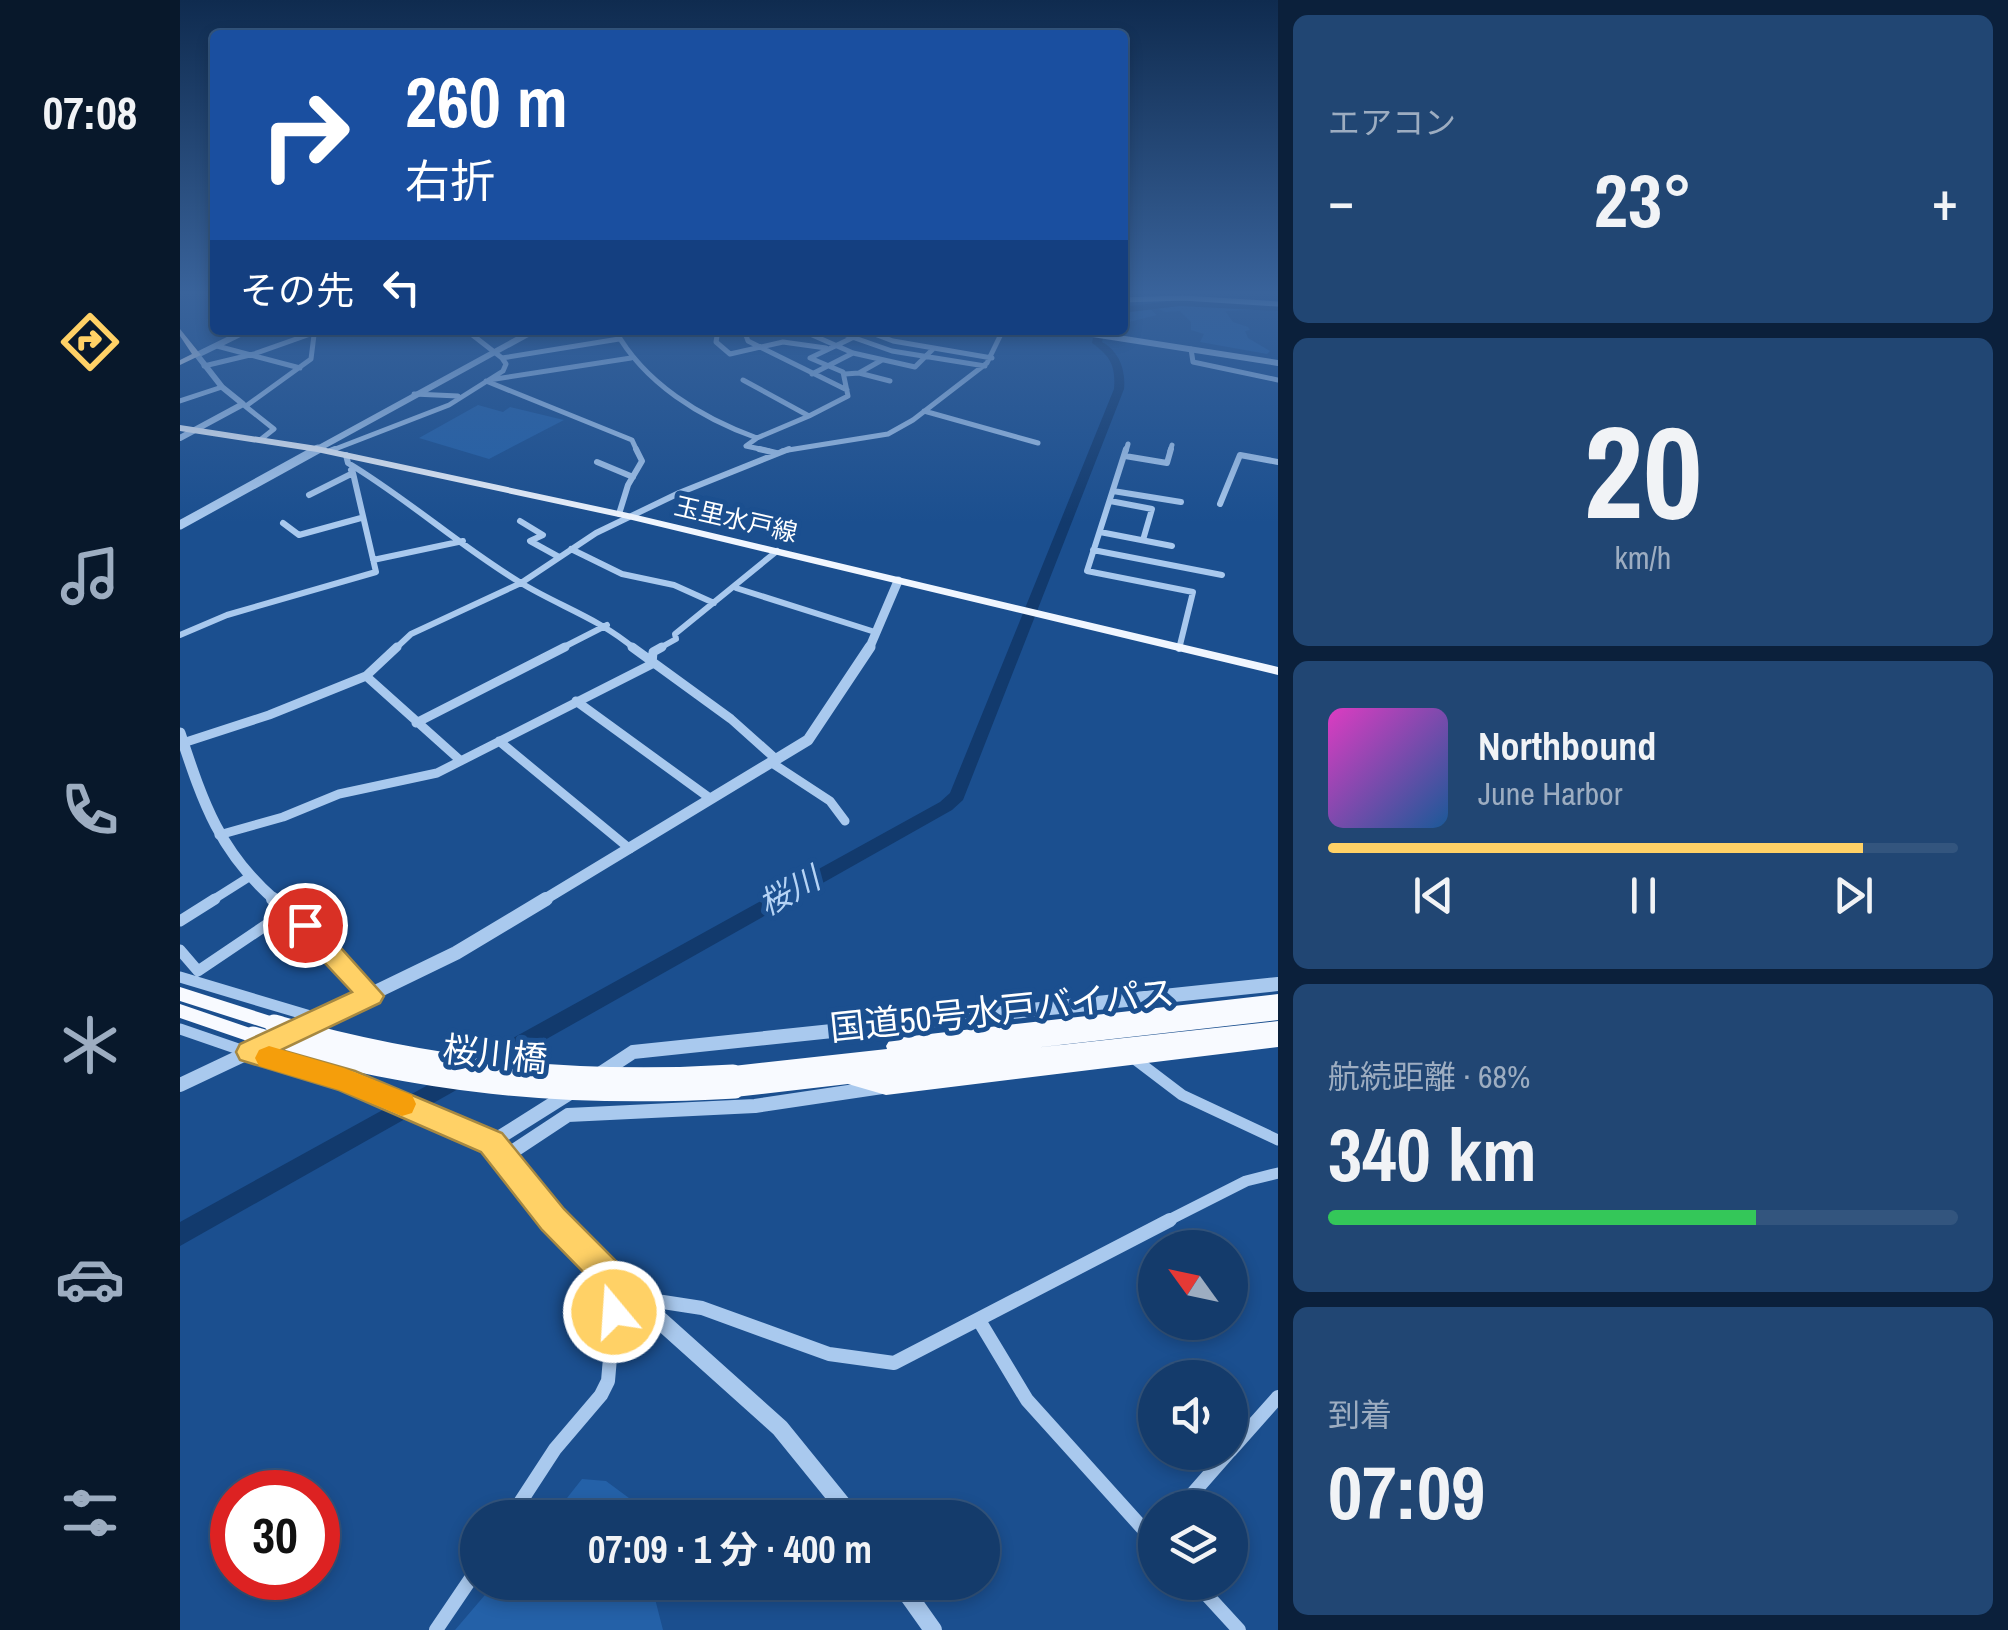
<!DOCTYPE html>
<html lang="ja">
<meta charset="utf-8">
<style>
:root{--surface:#143b6b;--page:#214673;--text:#f1f3f6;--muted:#9dadc1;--line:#33557e;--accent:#ffd166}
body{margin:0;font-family:"Archivo Narrow","Noto Sans JP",sans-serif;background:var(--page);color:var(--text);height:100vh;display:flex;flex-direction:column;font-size:38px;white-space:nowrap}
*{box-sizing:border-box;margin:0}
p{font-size:32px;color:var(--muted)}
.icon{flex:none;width:55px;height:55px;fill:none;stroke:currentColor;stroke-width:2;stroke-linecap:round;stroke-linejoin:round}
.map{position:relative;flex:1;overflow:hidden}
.side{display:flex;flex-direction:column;gap:15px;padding:15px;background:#0b203b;width:730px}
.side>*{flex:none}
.banner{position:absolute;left:30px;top:30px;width:918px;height:305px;border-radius:10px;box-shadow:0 5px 15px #0003,0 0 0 2px var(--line);background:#1a4fa0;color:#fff;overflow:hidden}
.needle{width:65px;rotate:303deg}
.buttons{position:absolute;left:958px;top:1230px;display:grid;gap:20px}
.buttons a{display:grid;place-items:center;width:110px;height:110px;border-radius:50%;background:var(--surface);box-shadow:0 5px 15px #0003,0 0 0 2px var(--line);font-size:50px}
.speed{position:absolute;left:30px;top:1470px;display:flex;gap:20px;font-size:50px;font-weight:700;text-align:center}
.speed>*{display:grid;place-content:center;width:130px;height:130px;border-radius:50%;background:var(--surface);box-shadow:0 5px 15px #0003,0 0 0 2px var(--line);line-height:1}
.speed .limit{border:15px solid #d22;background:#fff;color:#111}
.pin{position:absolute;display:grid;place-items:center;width:85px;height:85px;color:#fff;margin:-42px;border:5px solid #fff;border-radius:50%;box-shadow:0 2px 10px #0007}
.me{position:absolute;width:110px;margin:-55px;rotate:342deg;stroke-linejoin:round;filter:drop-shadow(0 0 8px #0008)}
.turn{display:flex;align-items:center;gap:35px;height:210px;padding:0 30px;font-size:45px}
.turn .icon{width:130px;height:130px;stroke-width:2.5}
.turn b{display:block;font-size:70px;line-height:85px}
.then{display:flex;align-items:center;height:95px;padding:0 30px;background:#0003;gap:20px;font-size:38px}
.big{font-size:75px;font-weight:700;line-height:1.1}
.side .card{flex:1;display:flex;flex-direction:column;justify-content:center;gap:15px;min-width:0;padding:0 35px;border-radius:15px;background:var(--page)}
.side .dial{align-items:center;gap:0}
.dial b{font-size:130px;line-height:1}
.song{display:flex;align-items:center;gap:30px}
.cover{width:120px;height:120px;border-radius:15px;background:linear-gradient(135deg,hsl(310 70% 55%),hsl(210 70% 35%))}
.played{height:10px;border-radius:5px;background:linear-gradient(90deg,var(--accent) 85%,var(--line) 85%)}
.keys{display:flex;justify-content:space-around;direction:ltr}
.heat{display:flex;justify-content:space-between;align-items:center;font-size:55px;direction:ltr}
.charge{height:15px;border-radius:8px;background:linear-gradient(90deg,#34c759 68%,var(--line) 0)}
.trip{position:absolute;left:280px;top:1500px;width:540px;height:100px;border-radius:50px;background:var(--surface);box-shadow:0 5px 15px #0003,0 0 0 2px var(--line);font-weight:700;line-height:100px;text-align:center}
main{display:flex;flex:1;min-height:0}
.menu{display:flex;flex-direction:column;width:180px;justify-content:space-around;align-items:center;background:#08182b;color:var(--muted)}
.menu .icon{width:70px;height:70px}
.menu .selected{color:var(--accent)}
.menu b{font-size:45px;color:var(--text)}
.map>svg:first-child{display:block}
.green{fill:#2461a8}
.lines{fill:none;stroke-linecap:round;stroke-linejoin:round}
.river{fill:#123a6d;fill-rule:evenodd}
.minor-far4{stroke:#a9c9ee;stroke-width:5}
.minor-far3{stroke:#a9c9ee;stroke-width:6}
.minor-far2{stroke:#a9c9ee;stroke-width:9}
.minor-far1{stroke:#a9c9ee;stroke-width:11}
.minor{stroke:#a9c9ee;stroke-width:14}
.tertiary-far4{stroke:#a9c9ee;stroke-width:6}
.tertiary-far3{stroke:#a9c9ee;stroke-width:9}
.tertiary-far2{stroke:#a9c9ee;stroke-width:11}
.tertiary-far1{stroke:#a9c9ee;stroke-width:14}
.tertiary{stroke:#a9c9ee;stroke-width:18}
.primary{fill:#f0f6ff;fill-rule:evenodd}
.trunk{fill:#f8faff;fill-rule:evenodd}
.trunk-bridge{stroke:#f8faff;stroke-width:19}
.route{fill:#ffd166;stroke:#a68842;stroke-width:2.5}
.slow{fill:#f59e0b}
.labels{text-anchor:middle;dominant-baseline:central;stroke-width:10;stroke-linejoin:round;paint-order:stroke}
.far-street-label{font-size:25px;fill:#fff;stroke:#1b4f8f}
.water-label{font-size:32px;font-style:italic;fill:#b5d3f5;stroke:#1b4f8f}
.near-street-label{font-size:35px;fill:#fff;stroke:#1b4f8f}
</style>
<main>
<nav class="menu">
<b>07:08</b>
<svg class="icon selected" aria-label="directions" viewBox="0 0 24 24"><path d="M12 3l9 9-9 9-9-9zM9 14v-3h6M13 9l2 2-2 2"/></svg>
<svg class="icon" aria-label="music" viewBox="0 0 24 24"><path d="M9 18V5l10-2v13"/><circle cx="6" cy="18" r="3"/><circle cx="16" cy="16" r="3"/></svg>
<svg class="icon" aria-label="phone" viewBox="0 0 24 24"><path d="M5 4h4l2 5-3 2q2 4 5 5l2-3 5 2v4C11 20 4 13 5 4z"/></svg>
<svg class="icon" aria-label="climate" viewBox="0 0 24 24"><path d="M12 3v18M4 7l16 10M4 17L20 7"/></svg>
<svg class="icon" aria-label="car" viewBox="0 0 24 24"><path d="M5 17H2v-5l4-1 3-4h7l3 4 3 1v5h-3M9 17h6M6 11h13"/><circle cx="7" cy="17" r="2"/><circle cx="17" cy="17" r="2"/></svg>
<svg class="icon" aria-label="filters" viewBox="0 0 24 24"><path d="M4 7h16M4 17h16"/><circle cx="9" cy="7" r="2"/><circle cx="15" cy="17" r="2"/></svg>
</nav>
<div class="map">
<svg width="1098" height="1630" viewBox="0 0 1098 1630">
<rect width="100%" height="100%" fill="#1b4f8f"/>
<!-- green -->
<path class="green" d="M1042,305L1098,309L1045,311L1053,322L1068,327L1070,330L1065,331L1068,338L1090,351L1087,354L1020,342L1024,334L1011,330V322L1000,311L985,312L975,307L969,308L977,315L949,322L943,329V312C975,303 1009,307 1042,305Z
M298,405L323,412L330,407L384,420L309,459L239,438Z
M402,1479L426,1481L453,1501L456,1517H372Z
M316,1582L471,1583L483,1630H275Z"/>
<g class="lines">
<!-- river -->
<path class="river" d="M1000,300L1098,305V311L1000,306L942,313V307Z
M915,330H925L922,342C939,351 946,370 944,389L783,800L772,810L0,1246V1222L760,802L770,793L934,389C936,365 930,356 912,343Z"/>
<!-- minor-far4 -->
<path class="minor-far4" d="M942,300L1003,298L1098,304
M286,330L322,358L439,339
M435,330C464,383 521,418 577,438L566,446L589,451
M538,330L536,342L550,354L603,342L646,348
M564,330L568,341L667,390
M621,330L673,353L735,367L753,349
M652,330L712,351L805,366
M684,330L713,341L812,358
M37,346L120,368
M1011,349L1013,362L1098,380
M24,366L74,354L136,332
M679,373L710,381
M632,374L673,353
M665,374L679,373L702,360
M309,380L451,358
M563,380L629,416L577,438
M306,381L452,440L457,451
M234,394L278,396
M0,401L42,387
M65,406L94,429L80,440
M66,406L131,359L134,335
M744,411L858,443
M629,416L668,396L663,372L630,358L672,338
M150,451L269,405L323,371L326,364L322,358
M602,451L708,434L733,420L807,363L823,330
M946,451L948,444
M990,451L992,445"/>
<!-- minor-far3 -->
<path class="minor-far3" d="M579,449L596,453
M946,449L907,571L1013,592L999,649
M150,451L155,449
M166,455L168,463C228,499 281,547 341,583C381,607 418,618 455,649
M945,456L987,463L991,449
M417,462L453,477
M933,491L1001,502
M129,495L173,473L171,470
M930,501L972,509L963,540
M1040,504L1060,455L1098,462
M439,514L448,485L462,461L456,449
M340,521L363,535L350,541L379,557
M103,523L119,535L181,518
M920,532L992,546
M391,549L442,574L494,585L534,603
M913,550L1042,575
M193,560L283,541
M556,588L695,632
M0,635L47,615L196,572L173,473
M215,649L231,634L341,583L416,533L499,493L609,449
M380,649L427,625
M478,649L496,639L495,634L597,551"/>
<!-- minor-far2 -->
<path class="minor-far2" d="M452,647L551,719L597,760
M186,676L281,761
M396,701L531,799
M236,723L385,647
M319,741L450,849
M0,744L89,715L186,676L217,647
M592,763L650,801L665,821
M39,835L103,817L159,794L257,773L472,664L473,652L482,647
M31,901L69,877"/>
<!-- minor-far1 -->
<path class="minor-far1" d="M0,921L35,899
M0,950L18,971L107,911
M0,977L137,1018
M0,1029L67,1052
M952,1057L1002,1095L1098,1140
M985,1222L1066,1181L1098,1173"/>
<!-- minor -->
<path class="minor" d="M457,1298L522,1308L649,1354L714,1363L990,1220
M800,1322L847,1400L975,1542
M1050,1451L1098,1397
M1000,1508L1049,1452
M330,1518L375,1449L421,1395L428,1381L434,1312L429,1278
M1015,1582L1059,1630
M256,1630L298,1568"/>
<!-- tertiary-far4 -->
<path class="tertiary-far4" d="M887,330L1098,363
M0,438L63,404L42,387L17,355L68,330
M134,451L355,330"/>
<!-- tertiary-far3 -->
<path class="tertiary-far3" d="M0,525L138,449
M689,649L718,581"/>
<!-- tertiary-far2 -->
<path class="tertiary-far2" d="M0,733C23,802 39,852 96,901
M362,901L628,740L690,647"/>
<!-- tertiary-far1 -->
<path class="tertiary-far1" d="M93,899L151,949L191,995
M117,1030L276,953L366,899
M69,1052L164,1080L312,1142L379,1222
M421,1073L453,1052L1098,984
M0,1085L91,1042
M312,1142L393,1091
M323,1158L388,1115L575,1106L702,1087"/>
<!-- tertiary -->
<path class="tertiary" d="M377,1220L406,1254L600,1428L673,1518
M719,1582L753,1630"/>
<!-- primary -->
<path class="primary" d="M0,329L21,355L0,365V360L12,354L0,336Z
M0,425L137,446L448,513L1098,667V675L448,519L137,452L0,431Z"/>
<!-- trunk -->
<path class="trunk" d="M0,987L100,1019L103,1024L100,1029L94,1031L0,1001Z
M1098,994V1020L853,1048L1098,1021V1047L706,1095L668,1084L555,1097L548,1095L546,1089L548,1083L553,1082L546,1080L544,1074L546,1068L553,1066L707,1049L706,1046L709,1041L715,1038Z
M0,1004L79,1031L82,1036L79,1041L73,1043L0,1018Z"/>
<!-- trunk-bridge -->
<path class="trunk-bridge" d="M94,1024C246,1068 395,1084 553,1074
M73,1036C240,1084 382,1099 555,1089"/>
</g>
<!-- sky -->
<linearGradient id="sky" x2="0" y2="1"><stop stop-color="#0f2b4f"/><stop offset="0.56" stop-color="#39639b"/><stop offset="1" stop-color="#39639b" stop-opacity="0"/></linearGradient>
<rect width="1098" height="523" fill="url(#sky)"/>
<!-- route -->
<path class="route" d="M125,916L134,918L204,996L200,1003L101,1050L175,1071L322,1133L384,1209L440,1265L450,1312L445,1323L434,1328L422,1323L414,1283L362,1230L301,1152L159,1090L60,1060L56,1052L60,1044L172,992L116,932L113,925L116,918Z"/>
<!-- slow -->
<path class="slow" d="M89,1046L164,1068L232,1095L236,1104L232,1113L222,1116L159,1090L79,1066L75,1058L79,1050Z"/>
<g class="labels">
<!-- far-street labels -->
<g class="far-street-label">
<text transform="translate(556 519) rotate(13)">玉里水戸線</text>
</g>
<!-- water labels -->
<g class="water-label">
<text transform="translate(609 891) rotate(-29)">桜川</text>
</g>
<!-- near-street labels -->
<g class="near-street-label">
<text transform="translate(822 1010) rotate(-6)">国道50号水戸バイパス</text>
<text transform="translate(315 1054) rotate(6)">桜川橋</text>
</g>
</g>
</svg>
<div class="buttons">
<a><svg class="needle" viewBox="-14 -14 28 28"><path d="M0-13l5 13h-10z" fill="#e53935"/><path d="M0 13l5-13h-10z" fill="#9dadc1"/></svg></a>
<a><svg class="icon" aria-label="sound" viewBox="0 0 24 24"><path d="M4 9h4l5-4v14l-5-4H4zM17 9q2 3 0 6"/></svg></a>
<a><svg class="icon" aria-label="layers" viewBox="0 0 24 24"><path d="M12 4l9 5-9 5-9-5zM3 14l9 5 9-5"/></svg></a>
</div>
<div class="speed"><div class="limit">30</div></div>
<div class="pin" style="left:125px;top:925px;background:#d93025"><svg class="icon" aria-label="arrive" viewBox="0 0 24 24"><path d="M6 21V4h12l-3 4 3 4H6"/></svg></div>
<svg class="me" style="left:434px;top:1312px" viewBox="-20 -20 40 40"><circle r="17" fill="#ffd166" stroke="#fff" stroke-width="3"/><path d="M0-11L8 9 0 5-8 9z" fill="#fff"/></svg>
<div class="trip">07:09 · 1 分 · 400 m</div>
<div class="banner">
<div class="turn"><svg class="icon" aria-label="right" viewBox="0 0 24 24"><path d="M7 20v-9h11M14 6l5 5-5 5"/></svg><div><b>260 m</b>右折</div></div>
<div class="then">その先<svg class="icon" aria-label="left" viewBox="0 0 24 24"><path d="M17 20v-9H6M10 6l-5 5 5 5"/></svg></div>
</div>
</div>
<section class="side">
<div class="card"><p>エアコン</p>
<div class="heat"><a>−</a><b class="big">23°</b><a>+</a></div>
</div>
<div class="card dial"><b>20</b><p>km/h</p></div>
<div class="card">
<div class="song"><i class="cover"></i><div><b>Northbound</b><p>June Harbor</p></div></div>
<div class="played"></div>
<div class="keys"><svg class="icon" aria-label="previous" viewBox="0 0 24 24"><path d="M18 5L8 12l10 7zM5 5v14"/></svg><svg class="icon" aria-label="pause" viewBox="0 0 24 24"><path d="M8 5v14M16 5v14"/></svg><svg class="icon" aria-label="next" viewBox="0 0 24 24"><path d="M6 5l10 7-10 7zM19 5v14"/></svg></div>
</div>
<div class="card"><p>航続距離 · 68%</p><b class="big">340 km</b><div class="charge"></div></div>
<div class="card"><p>到着</p><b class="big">07:09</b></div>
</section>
</main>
